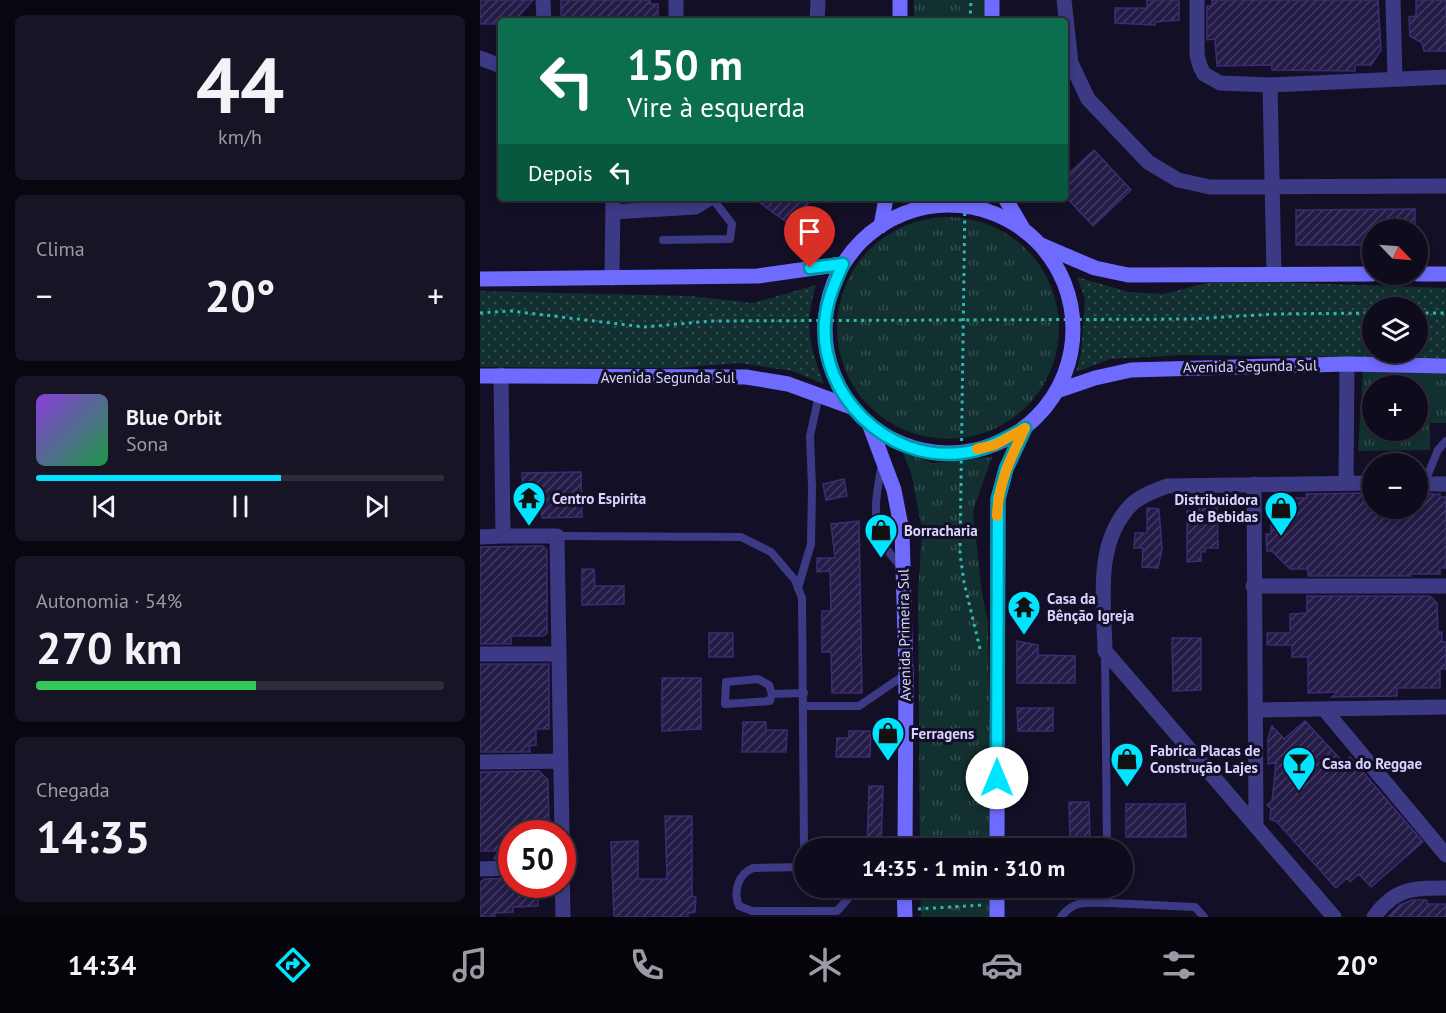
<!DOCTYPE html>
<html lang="pt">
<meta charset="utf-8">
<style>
:root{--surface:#0e0b1c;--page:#171425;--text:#f1f3f6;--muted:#9b9ba3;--line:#2e2b3b;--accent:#00e5ff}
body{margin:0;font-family:"PT Sans",sans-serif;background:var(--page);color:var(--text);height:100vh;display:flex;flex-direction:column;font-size:22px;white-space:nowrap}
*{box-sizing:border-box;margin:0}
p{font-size:20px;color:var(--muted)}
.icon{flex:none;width:33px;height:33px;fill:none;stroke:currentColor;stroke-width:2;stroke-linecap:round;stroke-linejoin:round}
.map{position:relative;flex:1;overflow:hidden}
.details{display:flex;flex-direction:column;gap:15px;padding:15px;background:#08060f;width:480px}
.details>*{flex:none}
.top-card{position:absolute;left:18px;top:18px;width:570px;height:183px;border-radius:6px;box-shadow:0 3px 9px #0003,0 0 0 2px var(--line);background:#0b6e4f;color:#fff;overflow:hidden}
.needle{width:39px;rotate:115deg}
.tools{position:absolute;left:882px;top:219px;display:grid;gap:12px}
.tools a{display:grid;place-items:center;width:66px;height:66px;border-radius:50%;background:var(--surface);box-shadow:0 3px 9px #0003,0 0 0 2px var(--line);font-size:30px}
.speed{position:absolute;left:18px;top:820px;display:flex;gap:12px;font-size:30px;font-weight:700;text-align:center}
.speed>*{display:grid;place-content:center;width:78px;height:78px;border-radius:50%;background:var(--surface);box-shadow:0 3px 9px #0003,0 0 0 2px var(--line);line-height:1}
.speed .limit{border:9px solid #d22;background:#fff;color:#111}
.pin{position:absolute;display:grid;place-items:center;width:51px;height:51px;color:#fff;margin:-62px -26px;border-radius:50% 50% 50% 0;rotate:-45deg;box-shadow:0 0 6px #0007}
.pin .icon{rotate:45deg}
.me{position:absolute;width:66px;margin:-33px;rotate:0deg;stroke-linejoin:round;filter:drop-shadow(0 0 4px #0008)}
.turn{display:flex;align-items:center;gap:21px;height:126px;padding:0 30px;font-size:27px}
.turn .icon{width:78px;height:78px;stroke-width:2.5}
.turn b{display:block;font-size:42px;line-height:51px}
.then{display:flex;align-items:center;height:57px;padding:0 30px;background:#0003;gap:12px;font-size:22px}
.big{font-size:45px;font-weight:600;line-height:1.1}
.details .tile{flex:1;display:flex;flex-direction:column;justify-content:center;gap:9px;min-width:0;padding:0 21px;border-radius:9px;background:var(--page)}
.details .dial{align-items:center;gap:0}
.dial b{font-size:78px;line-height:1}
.song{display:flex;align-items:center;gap:18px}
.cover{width:72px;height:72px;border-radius:9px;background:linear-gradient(135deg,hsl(270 70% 55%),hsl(140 70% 35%))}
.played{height:6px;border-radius:3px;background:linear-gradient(90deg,var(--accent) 60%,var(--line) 60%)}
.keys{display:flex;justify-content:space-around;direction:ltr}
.heat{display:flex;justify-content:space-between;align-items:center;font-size:33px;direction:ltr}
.charge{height:9px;border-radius:4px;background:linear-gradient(90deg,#34c759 54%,var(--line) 0)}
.trip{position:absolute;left:314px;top:838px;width:339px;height:60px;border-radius:30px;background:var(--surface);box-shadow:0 3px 9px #0003,0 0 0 2px var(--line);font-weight:600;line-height:60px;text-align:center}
.dock{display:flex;height:96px;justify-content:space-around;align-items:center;background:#06040b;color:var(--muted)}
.dock .icon{width:42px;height:42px}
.dock .on{color:var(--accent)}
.dock b{font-size:27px;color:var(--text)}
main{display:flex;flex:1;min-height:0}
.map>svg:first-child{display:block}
.grass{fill:url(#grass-dots);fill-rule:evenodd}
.park{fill:url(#park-tufts);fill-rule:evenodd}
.building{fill:url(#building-hatch);stroke:#3b2d73;stroke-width:1.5}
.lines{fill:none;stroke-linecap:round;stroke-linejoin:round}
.path{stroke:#2fb8b0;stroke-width:3;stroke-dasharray:3 4.5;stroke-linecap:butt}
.lane{stroke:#3d3a85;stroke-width:8}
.street{stroke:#3d3a85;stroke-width:15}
.secondary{stroke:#6f6bff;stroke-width:15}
.route-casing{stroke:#0095a6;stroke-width:15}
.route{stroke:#00e5ff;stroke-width:10}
.slow{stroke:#f59e0b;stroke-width:10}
.labels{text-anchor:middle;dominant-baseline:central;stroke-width:6;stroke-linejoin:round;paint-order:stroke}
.street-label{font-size:15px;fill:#d9d4ff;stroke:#130f26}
.poi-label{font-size:15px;font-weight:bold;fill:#d9d4ff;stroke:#130f26;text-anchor:start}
</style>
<main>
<section class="details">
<div class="tile dial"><b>44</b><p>km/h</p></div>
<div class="tile"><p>Clima</p>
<div class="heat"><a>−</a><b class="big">20°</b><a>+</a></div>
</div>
<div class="tile">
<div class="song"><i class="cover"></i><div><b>Blue Orbit</b><p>Sona</p></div></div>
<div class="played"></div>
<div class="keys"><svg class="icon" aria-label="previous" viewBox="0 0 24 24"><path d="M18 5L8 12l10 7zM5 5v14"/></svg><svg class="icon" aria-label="pause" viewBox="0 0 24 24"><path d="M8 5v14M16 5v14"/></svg><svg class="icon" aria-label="next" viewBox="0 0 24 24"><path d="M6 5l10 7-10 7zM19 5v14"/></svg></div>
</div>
<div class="tile"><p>Autonomia · 54%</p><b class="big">270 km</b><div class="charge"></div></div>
<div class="tile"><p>Chegada</p><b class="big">14:35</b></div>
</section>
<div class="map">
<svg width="966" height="917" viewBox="0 0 966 917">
<defs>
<pattern id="grass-dots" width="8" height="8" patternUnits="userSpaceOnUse" patternTransform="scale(1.5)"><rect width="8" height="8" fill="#12302f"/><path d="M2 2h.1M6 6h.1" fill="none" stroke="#344d4e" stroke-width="1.8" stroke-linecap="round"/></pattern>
<pattern id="park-tufts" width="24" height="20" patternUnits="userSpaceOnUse" patternTransform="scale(1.5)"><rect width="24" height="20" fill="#12302f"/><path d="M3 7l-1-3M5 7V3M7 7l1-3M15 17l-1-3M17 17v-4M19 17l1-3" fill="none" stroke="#344d4e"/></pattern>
<pattern id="building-hatch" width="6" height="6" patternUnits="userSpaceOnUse" patternTransform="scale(1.5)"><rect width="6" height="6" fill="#241b47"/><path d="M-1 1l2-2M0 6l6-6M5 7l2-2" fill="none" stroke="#433b63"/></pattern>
</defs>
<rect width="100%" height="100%" fill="#130f26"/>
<!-- grass -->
<path class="grass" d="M597,277L649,292L683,294L727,283L791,282L966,288V358L703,355L631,359L596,372L601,354L605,299ZM892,308H938V352H892Z
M336,285C324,328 329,343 344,384L312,371L259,363L197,368L0,367V291L210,296L273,303Z"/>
<!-- park -->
<path class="park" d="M434,0H506V21H434Z
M357 328a111 111 0 1 1 222 0a111 111 0 1 1-222 0Z
M883,369H966V423H950V450L878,451ZM892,386H938V430H892Z
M423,453L453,463L512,457L493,511L502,593L508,622L511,849H440L438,594L442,529L431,473Z
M440,888H511L512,917H441Z"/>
<!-- building -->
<path class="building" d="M0,0H53L38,17H27V21H21V24H0Z
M81,0H170V4H178V21H81Z
M667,0H699V20L675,22V25L635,23V8H667Z
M732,0H898L901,50L891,65H875V71L792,70V65L737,66L735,39L727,40V6H732Z
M936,0H966V51H944L942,43L930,36L929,17L936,16Z
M614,150L651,190L613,226L585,196V177Z
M273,198H332L319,217L305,221Z
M935,209V230H892V245H816V210Z
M101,472L102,517L62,518L61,504H46L43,501L42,473Z
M364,479L367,496L346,500L343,484Z
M884,493L885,502H892V508H938L941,494H960V497H966V568H960V574H928L930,576H828V569H810L792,551H787L786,534H791V526H798V498H827L826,494Z
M719,499H737L738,548H725V552H721V561L707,562V511H719Z
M667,508L679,509L682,549L678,568L662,567L663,548H654L655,533H667Z
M379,521L382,693H352L351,652H342V611H351L350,571L337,572V558H355L351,524Z
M63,546L67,550V633L63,636H31V644H0V547Z
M102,569H114L115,586H144V604L102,605Z
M827,596H950L957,603L958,632H962V642H966V669H960V688H917V696L852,697L858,692L828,693V657H812V645H787V633H810V614L827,613Z
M229,633H253V657H229Z
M692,638H721V690L693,691Z
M537,641L558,645V655L595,656V683H537Z
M0,664H69V729H56V745L49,746L50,752H0Z
M182,678H221V729L182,731Z
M537,708H573V731H538Z
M825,721L864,763L870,757L943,842L891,887L879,874L870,882L867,878L856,888L797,822L790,819L791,809L787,805L792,801L796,762L788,764V738L792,726L804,739Z
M263,722H286V730H307L306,752H262Z
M369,731H391L390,757H356L357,738H369Z
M59,771L68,780L69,834H32V858L14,859L18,851H0V772Z
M389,786H403L401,849H387Z
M589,802H609L610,838H590Z
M646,804H705L706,837H646Z
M185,816H212V896L216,897L215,912L208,913V917H134L131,842L158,841V879H187Z
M32,878V885H51L50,889L58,890V906L33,907V912L15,913V917H0V882L5,879Z
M932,900H947V904H966V917H908L920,905Z"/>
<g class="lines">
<!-- path -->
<path class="path" d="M490,21L491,0
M485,198L480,554L484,582L501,653
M0,313L31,311L164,327L231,321L712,319L794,314L892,313
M938,313H966
M438,909L503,905"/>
<!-- lane -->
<path class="lane" d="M183,240L250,239L252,224L232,198
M402,464C394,507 388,536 423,568
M944,484L958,450L966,441
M77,536L261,537L291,552L315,580L322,598L324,849
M318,588L331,544L332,487L330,436L339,395
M625,652L627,849
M278,679L289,685L292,694L290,701L245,704L246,682Z
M292,694L324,693
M325,706H379L426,674
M324,867L273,868C258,874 253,892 259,906L272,911H357L367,900L369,888
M628,888V903L715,907L724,917
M581,917C594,899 608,903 628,903"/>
<!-- street -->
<path class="street" d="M63,0L64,21
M196,0V21
M584,0L591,63L608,99L668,162L698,180L730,187L966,186
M717,0V55L720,66L724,74L740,83L790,85L966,77
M913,0L915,79
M337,21L338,0
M0,58L21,66
M790,85L794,274
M133,212L215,207L230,198
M132,278L133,198
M866,483L867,364
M774,484L776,825
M938,484H966
M23,536H77L82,834
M0,537L23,536L21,375
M773,586H966
M0,654H79
M844,709L966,855
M776,710L966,707
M0,762L81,761
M0,869L32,868
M82,869L83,917
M854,917L625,651C624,602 614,543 651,505C661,495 675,491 687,486L892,483
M894,917C915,888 932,888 966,888"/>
<!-- secondary -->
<path class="secondary" d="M420,0V21
M512,21V0
M525,198L542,227
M345 329a124 124 0 1 1 248 0a124 124 0 1 1-248 0Z
M401,226L406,198
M561,245L615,268L648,275L892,274
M938,274H966
M0,279L278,276L363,264
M0,376L266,377L308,384L371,407
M577,391L615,378L651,370L867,364L966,366
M390,426L414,490L422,531L426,674L425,849
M517,849L518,499L526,469L545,428
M424,888L425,917
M517,888V917"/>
</g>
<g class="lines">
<!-- route casing -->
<g class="route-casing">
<path id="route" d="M330,268L363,264C355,282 347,300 345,321C339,395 407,462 481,453C505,451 525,439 545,428L526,469L518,499L517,778"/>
</g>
<!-- route -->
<use href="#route" class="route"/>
<!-- slow -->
<path class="slow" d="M497,449L515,445L545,428C531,457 518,484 517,516"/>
</g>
<!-- icons -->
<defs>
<g id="temple-pin" transform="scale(1.725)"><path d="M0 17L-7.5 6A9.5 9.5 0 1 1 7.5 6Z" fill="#00e5ff" stroke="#130f26"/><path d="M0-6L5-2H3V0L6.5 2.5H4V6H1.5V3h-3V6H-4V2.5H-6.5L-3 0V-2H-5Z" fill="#111"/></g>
<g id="shop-pin" transform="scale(1.725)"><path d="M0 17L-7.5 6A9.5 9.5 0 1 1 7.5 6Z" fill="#00e5ff" stroke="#130f26"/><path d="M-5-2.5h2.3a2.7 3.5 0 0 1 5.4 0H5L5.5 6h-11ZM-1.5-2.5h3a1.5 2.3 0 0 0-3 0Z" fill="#111"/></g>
<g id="bar-pin" transform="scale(1.725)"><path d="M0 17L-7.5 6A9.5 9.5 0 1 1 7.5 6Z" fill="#00e5ff" stroke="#130f26"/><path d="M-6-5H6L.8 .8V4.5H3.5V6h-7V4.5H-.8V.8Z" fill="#111"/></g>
</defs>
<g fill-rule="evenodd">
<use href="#temple-pin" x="49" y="498"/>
<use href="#shop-pin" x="801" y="508"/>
<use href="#shop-pin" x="401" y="530"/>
<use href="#temple-pin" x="544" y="607"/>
<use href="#shop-pin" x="408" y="733"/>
<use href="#shop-pin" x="647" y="759"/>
<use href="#bar-pin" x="819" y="763"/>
</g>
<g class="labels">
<!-- street labels -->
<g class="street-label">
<text transform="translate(770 366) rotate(-1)">Avenida Segunda Sul</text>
<text x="188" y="377">Avenida Segunda Sul</text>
<text transform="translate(424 635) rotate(-91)">Avenida Primeira Sul</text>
</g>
<!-- poi labels -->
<g class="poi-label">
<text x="72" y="498">Centro Espirita</text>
<text x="778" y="499" text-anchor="end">Distribuidora<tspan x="778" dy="17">de Bebidas</tspan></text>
<text x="424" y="530">Borracharia</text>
<text x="567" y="598">Casa da<tspan x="567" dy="17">Bênção Igreja</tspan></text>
<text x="431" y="733">Ferragens</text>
<text x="670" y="750">Fabrica Placas de<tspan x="670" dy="17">Construção Lajes</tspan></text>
<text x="842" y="763">Casa do Reggae</text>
</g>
</g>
</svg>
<div class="tools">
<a><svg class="needle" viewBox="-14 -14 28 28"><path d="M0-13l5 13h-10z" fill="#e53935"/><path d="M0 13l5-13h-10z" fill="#9b9ba3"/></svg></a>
<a><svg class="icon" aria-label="layers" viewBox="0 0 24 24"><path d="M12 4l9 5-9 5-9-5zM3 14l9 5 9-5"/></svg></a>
<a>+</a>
<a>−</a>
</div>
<div class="speed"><div class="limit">50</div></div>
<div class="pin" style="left:330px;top:268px;background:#d93025"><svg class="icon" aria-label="arrive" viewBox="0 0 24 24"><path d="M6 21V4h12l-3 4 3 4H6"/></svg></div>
<svg class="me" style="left:517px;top:778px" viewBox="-20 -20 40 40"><circle r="19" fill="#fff"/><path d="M0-13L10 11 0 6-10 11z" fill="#00e5ff"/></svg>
<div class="trip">14:35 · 1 min · 310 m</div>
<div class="top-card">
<div class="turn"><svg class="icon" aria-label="left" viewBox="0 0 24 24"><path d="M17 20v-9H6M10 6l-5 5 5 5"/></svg><div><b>150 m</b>Vire à esquerda</div></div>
<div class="then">Depois<svg class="icon" aria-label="left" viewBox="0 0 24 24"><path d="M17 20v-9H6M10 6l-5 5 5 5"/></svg></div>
</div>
</div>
</main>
<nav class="dock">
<b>14:34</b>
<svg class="icon on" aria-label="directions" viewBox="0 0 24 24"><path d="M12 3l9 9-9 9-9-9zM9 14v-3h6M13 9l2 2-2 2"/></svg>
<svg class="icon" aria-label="music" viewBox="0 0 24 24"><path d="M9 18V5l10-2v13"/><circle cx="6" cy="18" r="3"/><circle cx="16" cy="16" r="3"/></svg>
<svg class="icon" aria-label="phone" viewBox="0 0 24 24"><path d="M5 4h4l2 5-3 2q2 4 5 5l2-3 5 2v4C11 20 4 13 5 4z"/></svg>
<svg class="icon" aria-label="climate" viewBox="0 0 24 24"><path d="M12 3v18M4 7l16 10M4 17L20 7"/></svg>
<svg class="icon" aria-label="car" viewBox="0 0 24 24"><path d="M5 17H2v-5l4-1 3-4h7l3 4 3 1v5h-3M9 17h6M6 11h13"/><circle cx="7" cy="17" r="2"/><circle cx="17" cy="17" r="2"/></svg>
<svg class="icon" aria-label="filters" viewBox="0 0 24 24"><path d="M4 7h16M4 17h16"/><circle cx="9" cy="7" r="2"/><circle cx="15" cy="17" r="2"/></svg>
<b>20°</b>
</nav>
